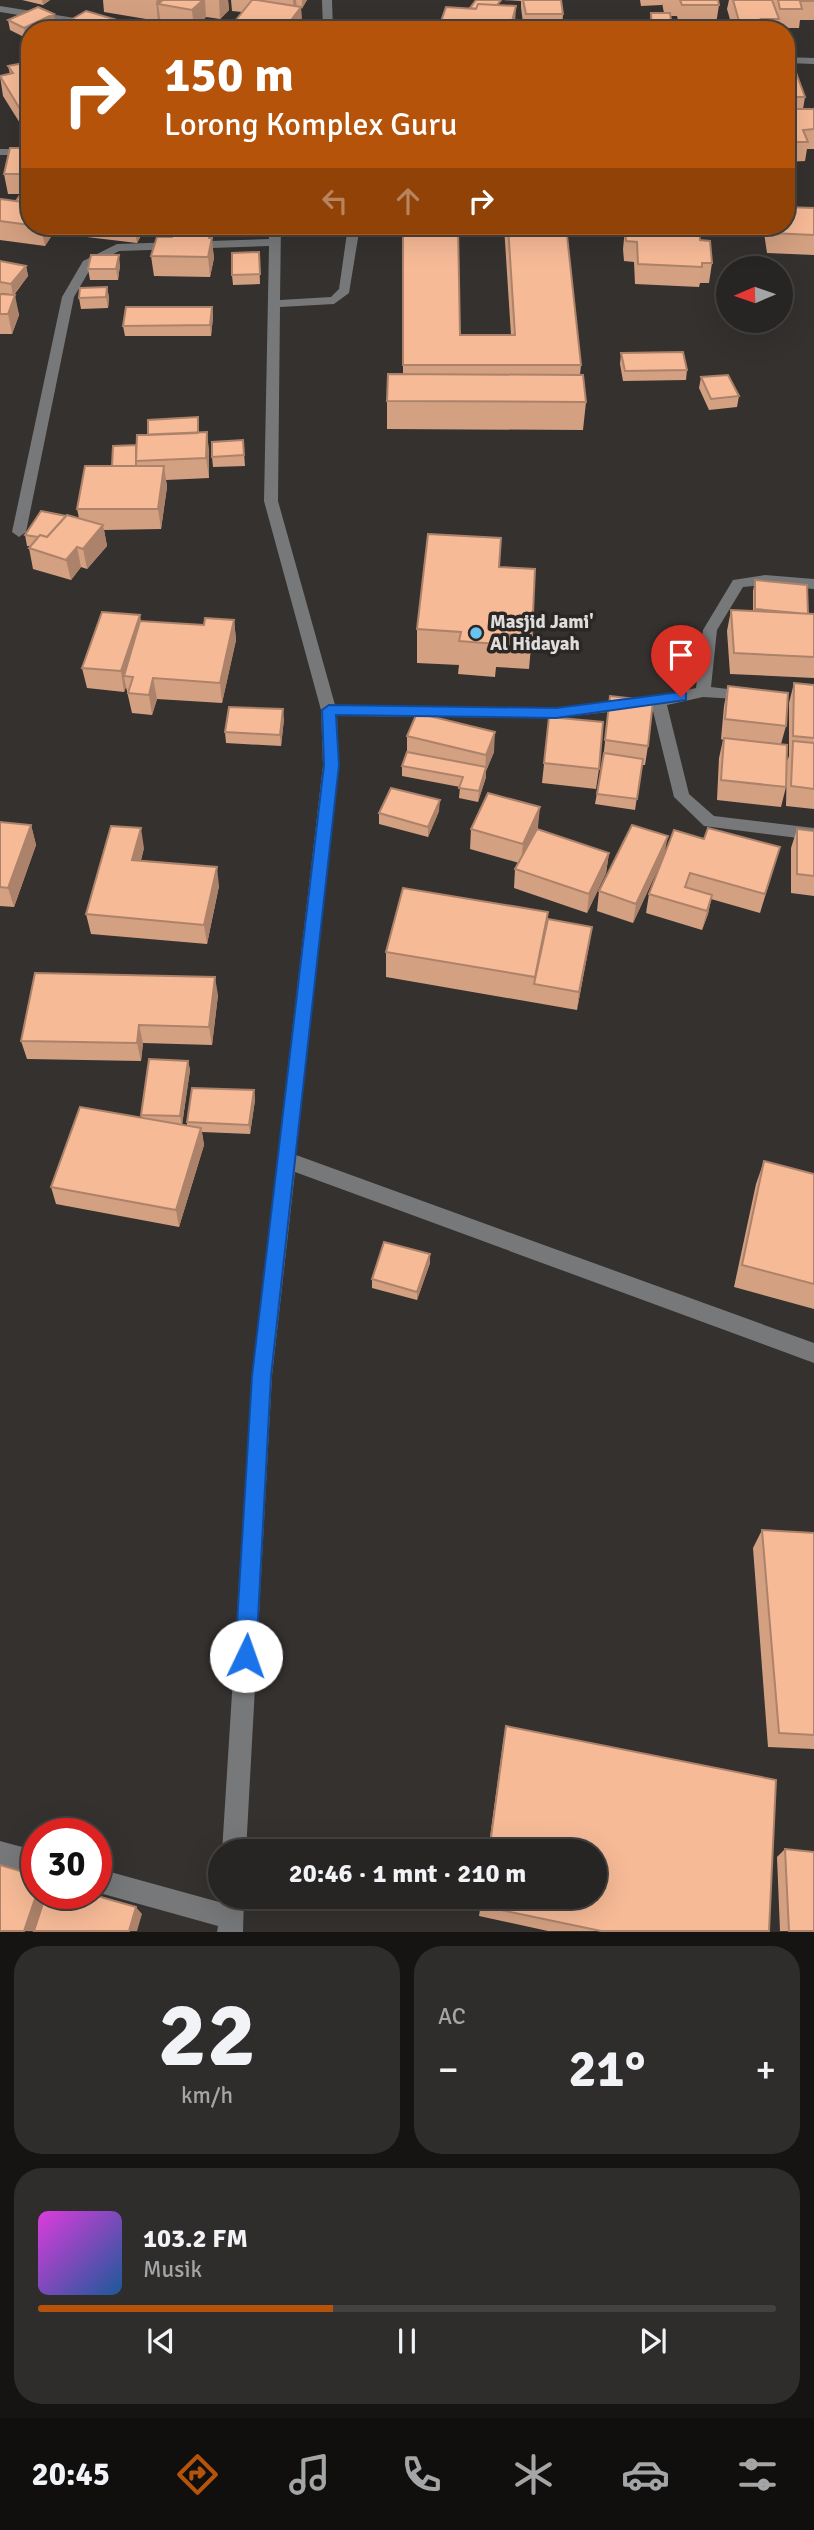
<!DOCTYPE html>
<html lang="id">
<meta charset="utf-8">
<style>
:root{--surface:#272523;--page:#2f2d2b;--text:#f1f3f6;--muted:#a4a5a6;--line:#434241;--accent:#b45309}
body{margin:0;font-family:Signika,sans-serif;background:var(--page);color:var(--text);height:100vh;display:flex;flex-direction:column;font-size:26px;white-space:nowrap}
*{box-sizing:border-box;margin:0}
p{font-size:23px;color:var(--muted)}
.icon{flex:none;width:38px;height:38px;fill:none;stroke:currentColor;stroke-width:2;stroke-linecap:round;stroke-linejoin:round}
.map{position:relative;height:1932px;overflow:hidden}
.side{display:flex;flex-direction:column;gap:14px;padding:14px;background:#151413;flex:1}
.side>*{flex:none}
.hud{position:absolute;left:21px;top:21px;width:774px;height:214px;border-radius:28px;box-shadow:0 7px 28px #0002,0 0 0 2px var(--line);background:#b45309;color:#fff;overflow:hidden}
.needle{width:46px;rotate:268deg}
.buttons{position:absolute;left:716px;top:256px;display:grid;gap:14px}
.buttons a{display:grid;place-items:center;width:77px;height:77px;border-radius:50%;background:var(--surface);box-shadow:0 7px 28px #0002,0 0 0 2px var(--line);font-size:35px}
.speed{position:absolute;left:21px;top:1818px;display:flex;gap:14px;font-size:35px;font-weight:700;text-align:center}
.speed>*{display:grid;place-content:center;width:91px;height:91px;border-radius:50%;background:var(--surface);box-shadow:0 7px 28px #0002,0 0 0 2px var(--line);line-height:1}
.speed .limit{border:10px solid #d22;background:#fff;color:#111}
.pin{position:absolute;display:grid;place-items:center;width:60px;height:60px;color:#fff;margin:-72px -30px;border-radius:50% 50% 50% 0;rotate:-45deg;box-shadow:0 0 7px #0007}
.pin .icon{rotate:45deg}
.me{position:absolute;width:77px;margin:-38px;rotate:3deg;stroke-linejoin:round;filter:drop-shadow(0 0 5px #0008)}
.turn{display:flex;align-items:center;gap:24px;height:147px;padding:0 28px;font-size:32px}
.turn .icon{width:91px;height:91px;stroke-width:2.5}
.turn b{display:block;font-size:49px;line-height:60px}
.lanes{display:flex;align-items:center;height:66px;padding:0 28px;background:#0003;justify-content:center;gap:35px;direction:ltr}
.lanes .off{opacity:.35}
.big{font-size:52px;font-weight:800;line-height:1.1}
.side .widget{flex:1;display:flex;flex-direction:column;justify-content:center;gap:10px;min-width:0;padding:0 24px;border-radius:28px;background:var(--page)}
.side .dial{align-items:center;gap:0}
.dial b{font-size:91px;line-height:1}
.song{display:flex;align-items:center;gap:21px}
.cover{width:84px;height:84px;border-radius:10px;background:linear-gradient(135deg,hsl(300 70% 55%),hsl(210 70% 35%))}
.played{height:7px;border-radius:4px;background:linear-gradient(90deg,var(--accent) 40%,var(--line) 40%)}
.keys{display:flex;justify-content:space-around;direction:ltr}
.heat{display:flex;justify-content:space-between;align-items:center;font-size:38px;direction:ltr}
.side .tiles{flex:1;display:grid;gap:14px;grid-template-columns:1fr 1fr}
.widget:last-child{grid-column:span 2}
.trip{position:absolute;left:208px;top:1839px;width:399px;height:70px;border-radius:35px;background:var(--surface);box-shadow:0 7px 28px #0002,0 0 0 2px var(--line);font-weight:800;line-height:70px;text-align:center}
.dock{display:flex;height:112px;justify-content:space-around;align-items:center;background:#100f0e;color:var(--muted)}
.dock .icon{width:49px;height:49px}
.dock .selected{color:var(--accent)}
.dock b{font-size:32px;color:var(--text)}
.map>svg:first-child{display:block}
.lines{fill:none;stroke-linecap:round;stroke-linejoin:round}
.minor{fill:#767879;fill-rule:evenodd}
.wall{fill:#d4a082}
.shaded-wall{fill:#ac826a}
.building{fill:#f6ba97;stroke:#ac826a;stroke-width:2}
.route{fill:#1a73e8;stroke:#114b97;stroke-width:2}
.poi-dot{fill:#69c3f1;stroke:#2a2725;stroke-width:2.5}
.labels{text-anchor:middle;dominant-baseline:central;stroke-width:7;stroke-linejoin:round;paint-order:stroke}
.poi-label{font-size:19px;font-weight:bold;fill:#e0dedd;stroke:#2a2725;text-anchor:start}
</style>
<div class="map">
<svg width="814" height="1932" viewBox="0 0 814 1932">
<rect width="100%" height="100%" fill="#34312f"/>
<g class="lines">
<!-- minor -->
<path class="minor" d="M322,0H332L333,30H323Z
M0,6L131,27L136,30H111L0,12Z
M786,57L814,58V64L786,63Z
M0,149H30V155H0Z
M269,226H281L280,300L331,297L339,289L348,226H360L349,293L334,304L280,307L278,501L335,705L556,708L658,696L696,688L703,630L733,580L765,575L814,579V589L765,585L743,587L717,630L711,687L753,692L756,696L753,700L703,697L667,705L689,794L714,816L814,828V840L704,826L674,797L652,707L556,718L337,716L339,765L296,1155L814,1343V1363L295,1172L272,1376L246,1852H222L252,1376L323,765L321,710L264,501L269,246L119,251L92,266L74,297L26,532L19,537L12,532L62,297L83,261L117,244L269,239Z
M0,1841L37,1851V1875L0,1865Z
M96,1868L219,1902L220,1895V1897H244L243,1932H217L218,1926L96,1892Z"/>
</g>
<!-- wall -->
<path class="wall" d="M22,0H50L43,5Z
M103,0H228L229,10L220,19L206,17L194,29L161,23L160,18L158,21L104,12Z
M231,0H307L301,9L302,25L299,30H236V20L242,12L232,11Z
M503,0H561L563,14L562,30H524L521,8V1Z
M640,0H718L719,5L716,24H679L677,16H671L672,30H650V23L651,13H664L662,3V5L641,6Z
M729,0H814V20H800L799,28H777V30H733L727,9Z
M502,5L515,25L514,30H438L470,8Z
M8,20L56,23L62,25L132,30H30L26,38L10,30Z
M786,59L805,97L803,109H814V149H807L805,161L786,162Z
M30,62V127L23,128L3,96L0,76L10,74L8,66Z
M30,148V226H58L45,246L0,240V221L21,194H8L4,174Z
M814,208V255L767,253L763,226H786Z
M68,226H146L137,243L70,235Z
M203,226H240L239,230L204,228Z
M403,226L460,335H511L504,226H566L581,365L580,375L586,402L583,430L387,429V401L403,374Z
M625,229L700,240L712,263L709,283H700L699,287L635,284L634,262L624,261L623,249Z
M211,238L214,258L210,277L154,276L151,256Z
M259,252L260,284L233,285L232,275Z
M0,261L26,266L28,276L14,295L19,315L12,334H0V294H9L0,293Z
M120,265L118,280H90L88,269Z
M107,287L109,298L108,308L81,309L79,298Z
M212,307L213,317L211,336H125L123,326Z
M621,353L687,370L686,380L623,381L620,364Z
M701,377L739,396L737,407L709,410L699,388Z
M207,432L209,453V478L166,480L167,487L161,529L104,530L107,546L87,569L81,567L71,580L33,569L29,548L30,546H27L25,535L79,518L77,509L112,466L136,445L199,433Z
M243,440L245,466L213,467L212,457Z
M499,567L532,636L529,669L496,667L495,677L458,674L459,665L417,663V629Z
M755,580L808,614H814V678L730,674L727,631L731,610L753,611V591Z
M234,620L236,640L222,703L157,699L152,715L132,713L126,687L124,692L87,688L82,668L141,621L204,625Z
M794,683L814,685V809L786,806L787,761L789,756V703Z
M728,686L786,726L781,744L786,787L781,807L717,800L719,758L723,740L721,739L724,706Z
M610,696L648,746L645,765H642L635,810L595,804L603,760Z
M549,717L599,769L596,789L542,783Z
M284,719L281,746L226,743L225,732Z
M407,736L494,752L486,771V777L478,802L459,798L460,787L402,776V766L407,753Z
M439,811L428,837L379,824V813Z
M0,822L31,825L36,845L14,907L0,906Z
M538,827L536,832L609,853L606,873L587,913L514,888L515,869L519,863L470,849L471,829Z
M797,829L814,831V896L791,893V848Z
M704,839L780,847L760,913L711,899L708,914L702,930L646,913L649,894L663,858L633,923L597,911L599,891L664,855Z
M144,848L141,860L219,886L207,944L91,934L86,914Z
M548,919L592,927L577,1010L386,977V952Z
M218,995L212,1045L143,1043L141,1061L27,1059L21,1041Z
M188,1061L190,1070L182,1125L187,1126V1122L254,1090L255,1100L250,1134L202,1132L204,1145L179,1227L56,1204L51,1187L141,1118V1115Z
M764,1161L814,1174V1309L734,1287L756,1184Z
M430,1254V1263L417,1300L372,1288V1279Z
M762,1530L814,1533V1749L768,1747L753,1548Z
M506,1726L769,1931H548L479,1916L482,1897H595V1852H488L503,1743Z
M785,1849L814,1931H780L777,1857Z"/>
<!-- shaded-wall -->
<path class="shaded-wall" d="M42,0H50L43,5Z
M157,0H178L158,4L160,18L158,21L156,2Z
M203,0H205L206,17L194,29L192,10Z
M219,0H228L229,10L220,19Z
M293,0H296L297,8L294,14Z
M302,0H307L302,9Z
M516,6L515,25L514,30H510Z
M301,7L302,25L299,30H285V28Z
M54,14L56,24L36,28L37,30H30V36L26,38L24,28Z
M114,19L115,30H96Z
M30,107V127L23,128L20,109Z
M41,226H58L45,246Z
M134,226H146L137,243Z
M211,230L214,258L210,277L208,257Z
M119,255L120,265L118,280L116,269Z
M26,266L28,276L13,295L11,284Z
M107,287L109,298L108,308L106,297Z
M15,295L19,315L12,334L8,314Z
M212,307L213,317L211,336L210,325Z
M207,432L209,453V478L206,458Z
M164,466L167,487L161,529L158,509Z
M103,525L107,546L87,569L83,549Z
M77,547L81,567L71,580L66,560Z
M140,615L144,636L124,676L126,687L124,692L121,671Z
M234,620L236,640L222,703L220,683Z
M153,678L157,699L152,715L149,695Z
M283,709L284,719L281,746L280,735Z
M495,732L494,752L486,771V777L478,802L479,791L485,771L486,755Z
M440,800L439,811L428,837V827Z
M540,807L538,827L521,863L523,844Z
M31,825L36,845L14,907L8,888Z
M141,828L144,848L136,879L132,860Z
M668,836L664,856L633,923L636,904Z
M609,853L606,873L587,913L589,894Z
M217,867L219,886L207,944L204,925Z
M712,895L708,914L702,930L707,911Z
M592,927L589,946L577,1010L579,992Z
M215,977L218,995L212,1045L209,1027Z
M139,1025L143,1043L141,1061L137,1043Z
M188,1061L190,1070L182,1125L180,1116Z
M254,1090L255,1100L250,1134L249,1125Z
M201,1128L204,1145L179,1227L176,1210Z
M430,1254V1263L417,1300V1292Z
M37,1893L47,1894L34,1931H24Z
M136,1907L142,1914L137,1931H129Z"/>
<!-- building -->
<path class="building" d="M163,0H203L192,10L158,4Z
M252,0H257L301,7L285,28L236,20Z
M476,0H501L497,5L478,4L476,9L470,8Z
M523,0H561L563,14H526Z
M680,0H718L719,5H682Z
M733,0H772L779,19H761L762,21H739Z
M778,0H814V1H800L802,9H780Z
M478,4L516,6L510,29L470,26L469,30H438L446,7L476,9Z
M38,7L54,14L24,28L8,20Z
M86,11L114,19L96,30H42L36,28L48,21L62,25Z
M651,13H670L672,28H652Z
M135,26L148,28L146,30H133Z
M242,26L263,30H239Z
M116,27L132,30H114Z
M786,59H791L805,97H786Z
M30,62V107L20,109L0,76L13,73L8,66Z
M786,109H814V129L803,130L808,142H789L786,135Z
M10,148H30V174H4Z
M27,185H30V203L16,201Z
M1,199L30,203V225L0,221V201Z
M786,207L814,208V235L771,233L769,226H786Z
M403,226H458L460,335H515L508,226H566L581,365H403Z
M174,229L211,230L209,238H212L208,257L151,256L157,237H172Z
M625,229L699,231L700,240L710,241L712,263H702V267L638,264L637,242L626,241Z
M259,252L260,274L232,275V253Z
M91,255H119L116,269H88Z
M0,261L26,266L11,284L0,282Z
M107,287L106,297L79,298L80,288Z
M0,294L15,295L8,314H0Z
M126,307H212L210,325L123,326Z
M683,352L687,370L625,371L621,353Z
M388,374L583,375L586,402L387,401Z
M728,375L739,396L711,399L701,377Z
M198,417V433L148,435V420Z
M207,432L206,458L136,461L137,435Z
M243,440L244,455L212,457V442Z
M136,445V466H112L113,446Z
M85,466H164L158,509H77Z
M41,511L66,516L47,537L40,535L38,537L25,535Z
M67,515L103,525L83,549L77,547L66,560L29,548L40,535L47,537Z
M428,534L501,538L499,567L535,569L532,636L498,634L497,644L459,641L461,632L417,629Z
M755,580L807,585L808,614L755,609Z
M731,610L814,614V657L734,653Z
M102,612L140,615L121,671L82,668Z
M205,618L234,620L220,683L153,678L149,695L128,693L133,677L124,676L140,621L204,625Z
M794,683L814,685V738L793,736Z
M728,686L788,693L786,726L725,719Z
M610,696L653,701L648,746L605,740Z
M229,707L283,709L280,735L225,732Z
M417,713L495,732L486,755L407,736Z
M549,717L603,722L599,769L544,763Z
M724,738L787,745L786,787L721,780Z
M793,741L814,743V789L791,786Z
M407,752L486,767L479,791L459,788L463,777L402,766Z
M604,753L643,759L637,799L597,794Z
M391,788L440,800L428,827L379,813Z
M488,793L540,807L523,844L471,829Z
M0,822L31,825L8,888L0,887Z
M632,825L668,836L636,904L599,891Z
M111,826L141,828L132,860L217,867L204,925L86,914Z
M708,828L780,847L765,894L690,873L685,887L712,895L707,911L649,894L674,830L704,839Z
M537,829L609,853L589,894L515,869Z
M797,829L814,831V876L797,874Z
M403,888L548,912L535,977L386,952Z
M548,919L592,927L579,992L534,984Z
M35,973L215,977L209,1027L139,1025L137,1043L21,1041Z
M149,1059L188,1061L180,1116L141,1115Z
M192,1088L254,1090L249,1125L187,1122Z
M80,1107L201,1128L176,1210L51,1187Z
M764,1161L814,1174V1284L742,1265Z
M384,1242L430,1254L417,1292L372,1279Z
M762,1530L814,1533V1735L779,1733Z
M506,1726L776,1780L769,1931H601L482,1906L483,1897H595V1852H489Z
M785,1849L814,1852V1931H789Z
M0,1865L37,1876V1893L24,1931H0Z
M46,1894H90L136,1907L129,1931H34Z"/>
<!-- route -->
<path class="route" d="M681,692L686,693V700L556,718L336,715L339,765L271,1376L256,1656L253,1663L246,1666L238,1663L235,1656L252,1376L324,765L322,710L329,705L556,708Z"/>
<!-- markers -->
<circle class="poi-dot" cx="476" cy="633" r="7"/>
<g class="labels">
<!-- poi labels -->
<g class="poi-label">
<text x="490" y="622">Masjid Jami'<tspan x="490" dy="22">Al Hidayah</tspan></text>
</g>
</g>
</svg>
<div class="buttons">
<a><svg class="needle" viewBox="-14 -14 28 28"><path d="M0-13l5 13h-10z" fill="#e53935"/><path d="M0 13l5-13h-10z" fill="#a4a5a6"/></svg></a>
</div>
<div class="speed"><div class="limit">30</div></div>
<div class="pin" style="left:681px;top:697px;background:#d93025"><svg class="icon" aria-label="arrive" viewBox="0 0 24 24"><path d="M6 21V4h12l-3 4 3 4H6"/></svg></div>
<svg class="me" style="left:246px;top:1656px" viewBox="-20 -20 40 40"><circle r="19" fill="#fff"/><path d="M0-13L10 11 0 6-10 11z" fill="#1a73e8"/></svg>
<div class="trip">20:46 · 1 mnt · 210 m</div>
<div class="hud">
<div class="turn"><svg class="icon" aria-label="right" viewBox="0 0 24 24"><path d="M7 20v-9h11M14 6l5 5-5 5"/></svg><div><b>150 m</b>Lorong Komplex Guru</div></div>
<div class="lanes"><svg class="icon off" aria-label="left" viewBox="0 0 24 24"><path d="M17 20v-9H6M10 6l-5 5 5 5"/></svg><svg class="icon off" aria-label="ahead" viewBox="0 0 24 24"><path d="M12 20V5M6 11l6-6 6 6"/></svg><svg class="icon" aria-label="right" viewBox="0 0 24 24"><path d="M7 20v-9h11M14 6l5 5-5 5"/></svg></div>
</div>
</div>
<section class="side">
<div class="tiles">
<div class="widget dial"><b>22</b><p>km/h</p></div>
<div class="widget"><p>AC</p>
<div class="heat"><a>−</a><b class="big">21°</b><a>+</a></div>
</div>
<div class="widget">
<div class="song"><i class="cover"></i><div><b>103.2 FM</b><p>Musik</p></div></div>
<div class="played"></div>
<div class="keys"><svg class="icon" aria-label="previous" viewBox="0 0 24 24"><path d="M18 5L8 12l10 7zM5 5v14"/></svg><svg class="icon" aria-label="pause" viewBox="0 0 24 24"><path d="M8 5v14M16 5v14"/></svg><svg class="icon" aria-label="next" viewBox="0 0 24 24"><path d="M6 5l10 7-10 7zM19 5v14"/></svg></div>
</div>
</div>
</section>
<nav class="dock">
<b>20:45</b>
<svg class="icon selected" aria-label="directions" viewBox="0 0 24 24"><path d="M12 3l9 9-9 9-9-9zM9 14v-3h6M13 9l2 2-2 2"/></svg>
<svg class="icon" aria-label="music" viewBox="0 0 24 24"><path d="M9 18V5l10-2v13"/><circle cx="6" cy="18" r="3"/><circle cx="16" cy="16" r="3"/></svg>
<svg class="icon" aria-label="phone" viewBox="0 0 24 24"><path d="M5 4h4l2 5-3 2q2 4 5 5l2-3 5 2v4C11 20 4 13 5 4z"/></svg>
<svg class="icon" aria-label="climate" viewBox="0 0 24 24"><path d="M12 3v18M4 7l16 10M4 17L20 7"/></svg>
<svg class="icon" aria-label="car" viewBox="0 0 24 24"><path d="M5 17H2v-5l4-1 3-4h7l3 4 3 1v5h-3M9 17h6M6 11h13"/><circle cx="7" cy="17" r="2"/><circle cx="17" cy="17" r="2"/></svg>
<svg class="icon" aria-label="filters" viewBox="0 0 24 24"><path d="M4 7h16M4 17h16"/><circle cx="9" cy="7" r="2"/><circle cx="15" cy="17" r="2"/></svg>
</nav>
